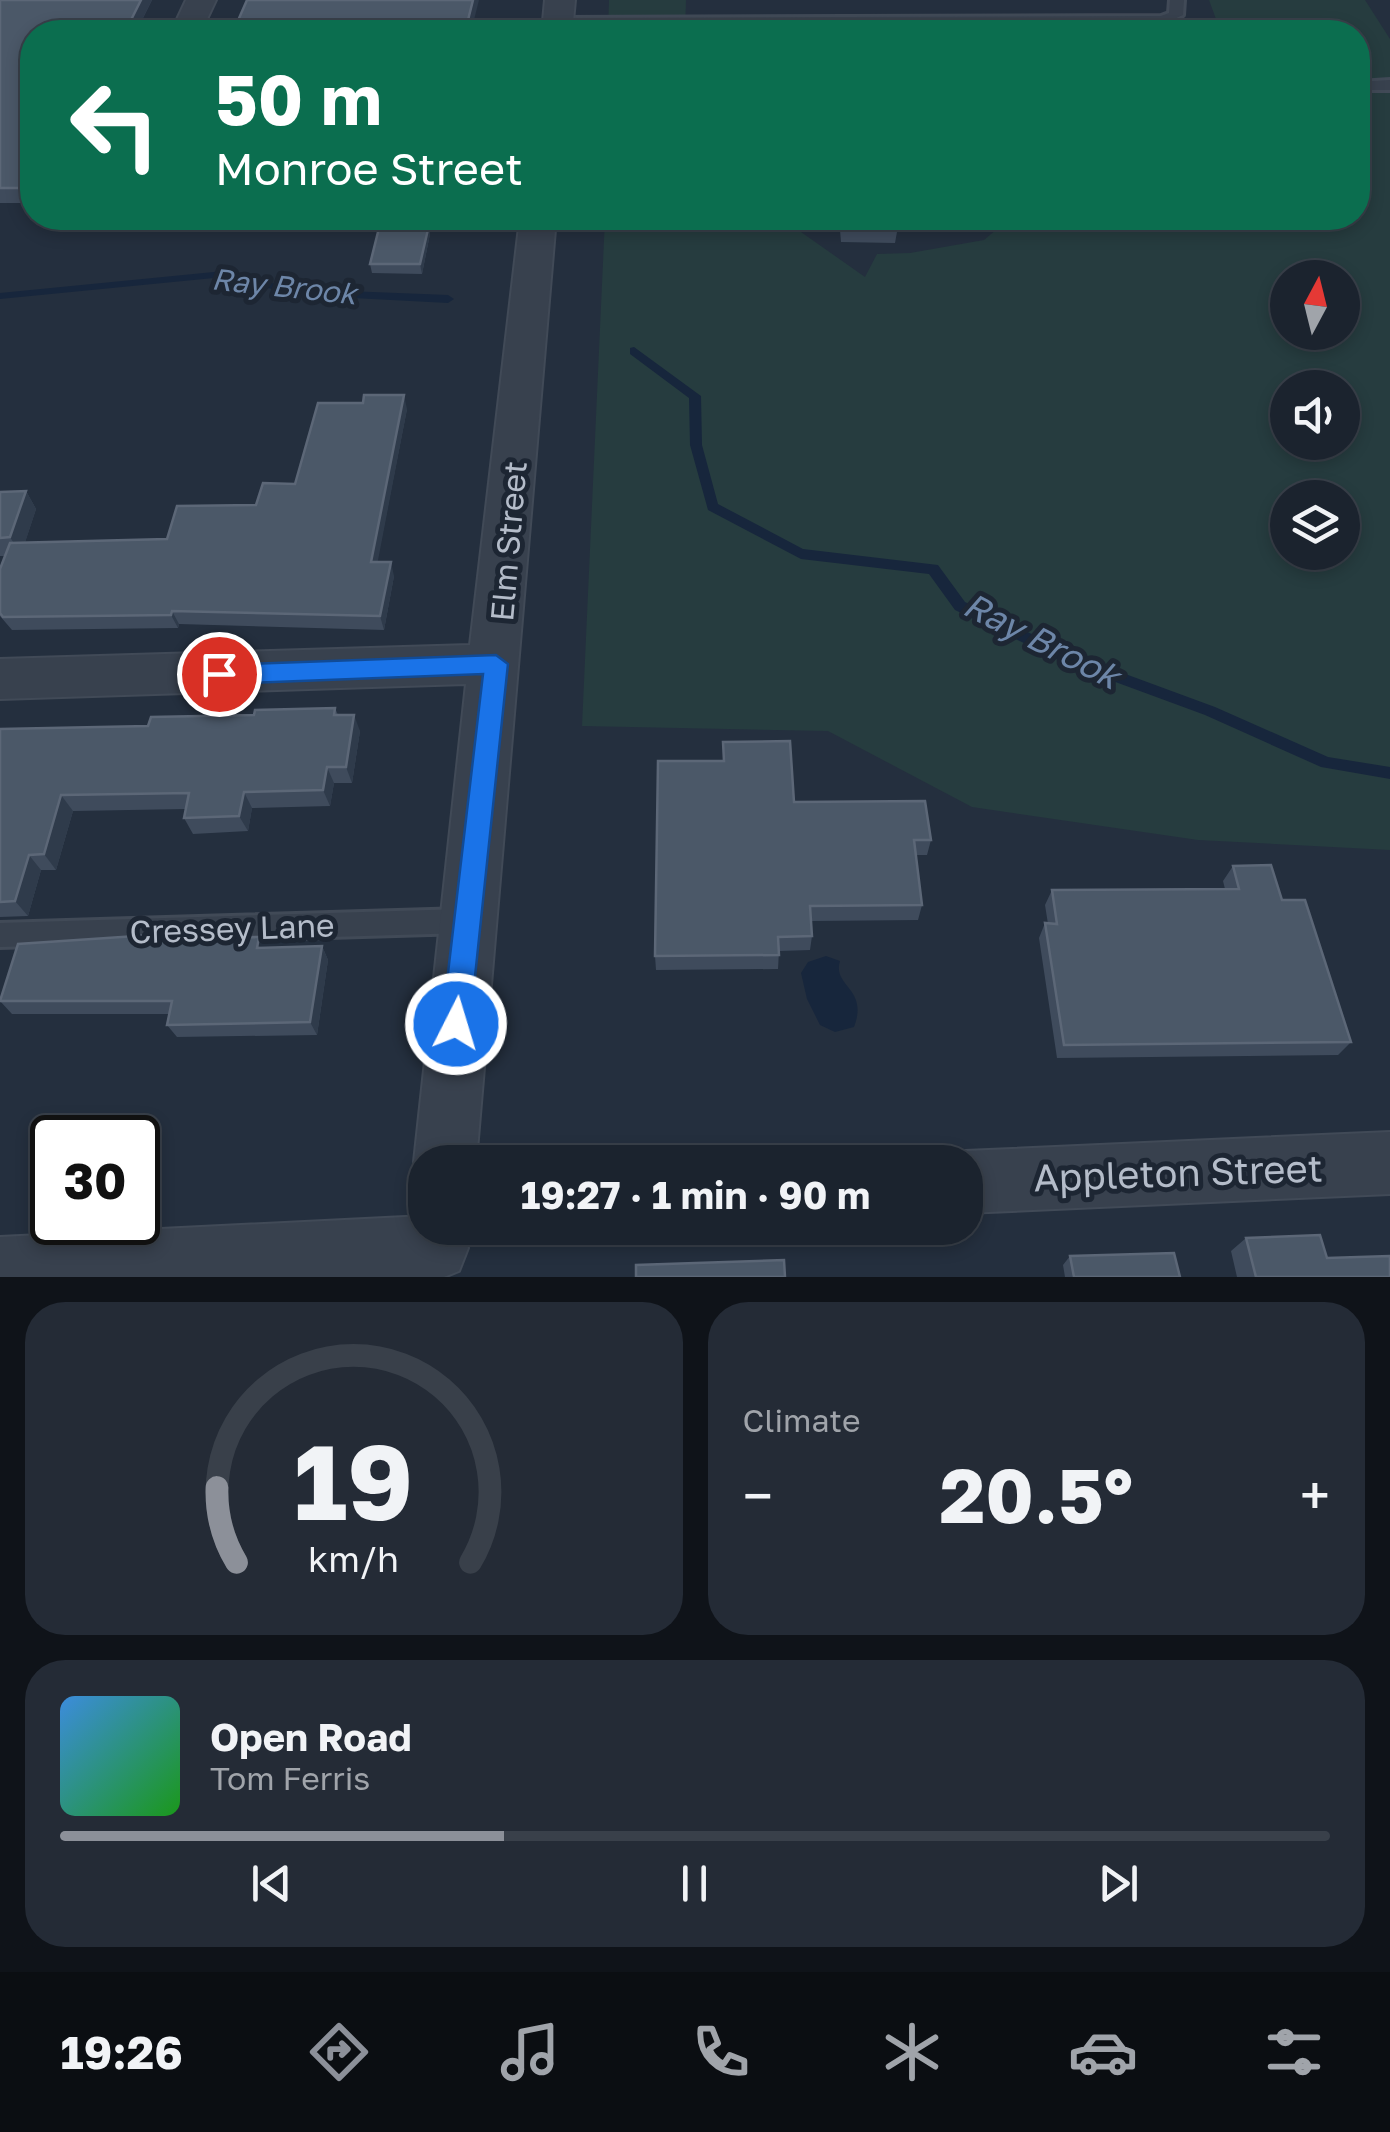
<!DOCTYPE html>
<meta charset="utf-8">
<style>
:root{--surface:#1b232e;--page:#242b36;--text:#f1f3f6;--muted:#a0a4aa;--line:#39404a;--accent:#8c9099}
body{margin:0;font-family:"Golos Text",sans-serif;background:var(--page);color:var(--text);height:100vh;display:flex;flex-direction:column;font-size:38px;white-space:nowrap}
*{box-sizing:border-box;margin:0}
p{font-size:32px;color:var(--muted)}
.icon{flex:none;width:55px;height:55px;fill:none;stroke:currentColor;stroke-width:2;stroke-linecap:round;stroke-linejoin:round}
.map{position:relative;height:1277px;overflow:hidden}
.drawer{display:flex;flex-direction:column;gap:25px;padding:25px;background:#0f1319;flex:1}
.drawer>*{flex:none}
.top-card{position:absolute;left:20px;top:20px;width:1350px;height:210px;border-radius:40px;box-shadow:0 5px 15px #0003,0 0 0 2px var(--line);background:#0b6e4f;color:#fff;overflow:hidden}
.needle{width:65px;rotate:7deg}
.tools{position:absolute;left:1270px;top:260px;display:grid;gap:20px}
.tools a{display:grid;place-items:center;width:90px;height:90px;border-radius:50%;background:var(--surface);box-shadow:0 5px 15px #0003,0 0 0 2px var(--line);font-size:50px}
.speed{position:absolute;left:30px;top:1115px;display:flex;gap:20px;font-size:50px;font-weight:700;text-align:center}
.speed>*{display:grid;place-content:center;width:130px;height:130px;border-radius:50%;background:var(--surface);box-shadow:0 5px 15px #0003,0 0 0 2px var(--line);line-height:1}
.speed .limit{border:5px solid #111;border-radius:15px;background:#fff;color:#111}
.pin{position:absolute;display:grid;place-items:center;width:85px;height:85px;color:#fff;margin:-42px;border:5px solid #fff;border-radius:50%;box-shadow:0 2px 10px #0007}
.me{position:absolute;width:110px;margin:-55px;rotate:5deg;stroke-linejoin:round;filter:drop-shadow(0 0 8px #0008)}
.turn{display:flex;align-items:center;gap:35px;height:210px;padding:0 30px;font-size:45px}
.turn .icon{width:130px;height:130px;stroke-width:2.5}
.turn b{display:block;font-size:70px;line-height:85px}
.big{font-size:75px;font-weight:700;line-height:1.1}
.drawer .widget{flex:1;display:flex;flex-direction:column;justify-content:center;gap:15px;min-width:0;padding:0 35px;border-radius:40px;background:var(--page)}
.drawer .dial{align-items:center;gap:0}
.dial svg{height:260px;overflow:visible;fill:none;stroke:var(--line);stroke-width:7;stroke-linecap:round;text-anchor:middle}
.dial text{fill:var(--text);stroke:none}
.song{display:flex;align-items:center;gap:30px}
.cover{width:120px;height:120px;border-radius:15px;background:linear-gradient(135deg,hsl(210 70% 55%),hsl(120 70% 35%))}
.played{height:10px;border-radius:5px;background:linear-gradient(90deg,var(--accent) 35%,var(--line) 35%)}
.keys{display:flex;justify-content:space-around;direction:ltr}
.heat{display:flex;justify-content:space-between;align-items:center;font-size:55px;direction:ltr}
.drawer .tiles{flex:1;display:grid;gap:25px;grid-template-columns:1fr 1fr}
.widget:last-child{grid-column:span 2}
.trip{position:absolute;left:408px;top:1145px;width:575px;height:100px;border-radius:40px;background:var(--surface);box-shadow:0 5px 15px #0003,0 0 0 2px var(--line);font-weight:700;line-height:100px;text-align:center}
.tabs{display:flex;height:160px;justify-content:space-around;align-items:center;background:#0b0e12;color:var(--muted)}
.tabs .icon{width:70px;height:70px}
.tabs .current{color:var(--accent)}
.tabs b{font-size:45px;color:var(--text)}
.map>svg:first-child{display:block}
.green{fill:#263c3f;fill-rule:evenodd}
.water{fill:#17263c}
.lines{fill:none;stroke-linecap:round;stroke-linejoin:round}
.stream{fill:#17263c;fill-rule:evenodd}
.service-casing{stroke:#414a57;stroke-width:6}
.minor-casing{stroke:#414a57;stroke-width:4}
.service{fill:#38414e;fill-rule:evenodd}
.minor{fill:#38414e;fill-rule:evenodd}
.wall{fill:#3f4b5c}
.shaded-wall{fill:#2f3b4b}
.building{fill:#4b5868;stroke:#5c6777;stroke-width:2.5}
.route{fill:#1a73e8;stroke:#114b97;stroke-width:2.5}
.labels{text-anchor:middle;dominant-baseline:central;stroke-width:10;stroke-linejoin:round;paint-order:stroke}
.far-water-label{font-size:30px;font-style:italic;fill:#6d86a8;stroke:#1d2633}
.street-label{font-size:32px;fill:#b4bcc9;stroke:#1d2633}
.water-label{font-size:35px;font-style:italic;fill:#6d86a8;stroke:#1d2633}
.near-street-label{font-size:38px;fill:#b4bcc9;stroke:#1d2633}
</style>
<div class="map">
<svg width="1390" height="1277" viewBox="0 0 1390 1277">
<rect width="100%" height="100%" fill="#242f3e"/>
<!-- green -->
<path class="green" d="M609,0H686L685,32H608Z
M1209,0H1365L1390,39V850L1198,840L972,807L828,731L582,726L605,218H800L801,232L865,277L877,254L910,253L984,240L1010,218H1358V32H1162L1179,24L1216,19ZM1288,278H1342V332H1288ZM1288,388H1342V442H1288ZM1288,498H1342V552H1288Z"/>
<!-- water -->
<path class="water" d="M826,956L840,961C832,987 869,988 854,1027L835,1032L820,1025L807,999L801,973L808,962Z"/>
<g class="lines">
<!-- stream -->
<path class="stream" d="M224,271L296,289L448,295L454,299L448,303L296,295L224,277L0,299V293Z
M634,347L701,396L702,445L718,504L803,549L938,565L965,602L1082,658L1215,707L1328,757L1390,767V779L1321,767L1205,715L1072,666L955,610L929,574L801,559L708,510L690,445L689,398L630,354V348Z"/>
<!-- service casing -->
<g class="service-casing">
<path id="service" d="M1170,0H1184L1183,15L1163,24L558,26L551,22L558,18L1161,16L1169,13Z
M1390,80V90H1358V82Z
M464,909L473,913L477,921L473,929L464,933L0,947V923Z"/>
</g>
<!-- minor casing -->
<g class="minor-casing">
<path id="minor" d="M186,0H216L201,32H171Z
M545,0H575L572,32H542Z
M520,218H556L476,1162H425V1185L414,1162L466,684L0,699V659L470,645Z
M1390,1132V1194L965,1213V1162H942L965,1151Z
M425,1216V1228H460L468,1248L459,1271L444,1277H0V1237Z"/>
</g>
<!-- service -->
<use href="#service" class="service"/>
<!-- minor -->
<use href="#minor" class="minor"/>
</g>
<!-- wall -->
<path class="wall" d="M0,0H152L136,32H32V203H0Z
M839,218H947L933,232H897L895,243L841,242Z
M429,225L430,234L422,274L372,273L370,264Z
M407,409L377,562L394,576L384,630L179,624L178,628L12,630L0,616V569L5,556H0V492L26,491L36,509L25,542L167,539L256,505L295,484Z
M335,708L338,715L360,731L352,783H334L330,806L252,808L248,831L193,834L184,818L186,809L73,811L56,870H41L28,916L0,917V729L148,726Z
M723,742L794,802L931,840L927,855H916L922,905L918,920L811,921L812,936L810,950L779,951L778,969L656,970L655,956L723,761Z
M1233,866L1282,900L1351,1042L1338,1055L1057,1058L1039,938L1045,923L1048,924L1045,905L1052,890L1225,889L1223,881Z
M215,938L265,948L322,946L328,960L317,1035L177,1037L167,1025L169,1014H12L0,1001Z
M1246,1238L1327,1258L1390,1277H1237L1231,1251Z
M1070,1256L1180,1277H1065L1063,1265Z"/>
<!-- shaded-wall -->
<path class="shaded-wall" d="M141,0H152L136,32H125Z
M473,0H479L471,32H465Z
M936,218H947L933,232Z
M429,225L430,234L422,274L420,264Z
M404,395L407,409L375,576L371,562Z
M26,491L36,509L21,555L10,537Z
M391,562L394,576L384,630L380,616Z
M172,611L179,624L178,628L171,615Z
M354,715L360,731L352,783L346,767Z
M327,767L334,783L330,806L323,790Z
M244,792L252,808L248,831L239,816Z
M61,795L73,811L56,870L44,854Z
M29,855L41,870L28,916L15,901Z
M322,946L328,960L317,1035L310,1022Z"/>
<!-- building -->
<path class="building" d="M0,0H141L125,32H32V188H0Z
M247,0H473L465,32H233Z
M843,218H897L898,225L843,224Z
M380,224L429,225L420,264H370Z
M364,395H404L371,562H391L380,616L172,611L171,615L3,617L0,613V569L10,543L167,539L177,506L256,505L263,483L295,484L318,403H363Z
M26,491L10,537L0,538V492Z
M335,708L334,715H354L346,767H327L323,790L244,792L239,816L184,818L189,793L61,795L44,854L29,855L15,901L0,902V729L148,726L151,717L254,715L255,710Z
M790,741L794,802L925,801L931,840H914L922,905L810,906L812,936L778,937L779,955L655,956L658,761H724L723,742Z
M1271,865L1282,900H1305L1351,1042L1064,1045L1045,923L1057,924L1052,890L1239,889L1233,866Z
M210,931L209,938L259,937L257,948L322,946L310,1022L167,1025L172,1001H0L18,944Z
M1320,1235L1327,1258L1390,1256V1277H1256L1246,1238Z
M1174,1253L1180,1277H1074L1070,1256Z
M784,1260L785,1277H636V1265Z"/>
<!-- route -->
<path class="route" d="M496,655L508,664L470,1024L466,1034L456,1038L446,1034L442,1024L483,674L219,684L208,674L219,665Z"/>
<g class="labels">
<!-- far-water labels -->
<g class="far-water-label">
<text transform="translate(284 286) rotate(6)">Ray Brook</text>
</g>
<!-- street labels -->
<g class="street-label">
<text transform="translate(508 541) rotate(-85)">Elm Street</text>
<text transform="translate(232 928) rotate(-2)">Cressey Lane</text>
</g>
<!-- water labels -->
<g class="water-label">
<text transform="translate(1042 640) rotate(27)">Ray Brook</text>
</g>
<!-- near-street labels -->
<g class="near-street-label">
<text transform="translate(1178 1172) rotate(-2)">Appleton Street</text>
</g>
</g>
</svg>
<div class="tools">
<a><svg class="needle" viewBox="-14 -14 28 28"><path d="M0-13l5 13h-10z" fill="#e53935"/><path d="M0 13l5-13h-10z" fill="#a0a4aa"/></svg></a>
<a><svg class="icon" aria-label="sound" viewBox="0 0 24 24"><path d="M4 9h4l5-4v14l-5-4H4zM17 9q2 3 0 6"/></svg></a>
<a><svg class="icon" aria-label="layers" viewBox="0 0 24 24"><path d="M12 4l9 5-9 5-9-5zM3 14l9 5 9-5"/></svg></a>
</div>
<div class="speed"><div class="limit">30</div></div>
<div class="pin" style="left:219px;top:674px;background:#d93025"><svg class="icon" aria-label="arrive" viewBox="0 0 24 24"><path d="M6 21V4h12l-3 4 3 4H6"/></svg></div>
<svg class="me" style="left:456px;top:1024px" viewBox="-20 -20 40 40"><circle r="17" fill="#1a73e8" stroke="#fff" stroke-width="3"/><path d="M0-11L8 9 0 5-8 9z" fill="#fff"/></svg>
<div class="trip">19:27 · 1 min · 90 m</div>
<div class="top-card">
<div class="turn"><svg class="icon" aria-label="left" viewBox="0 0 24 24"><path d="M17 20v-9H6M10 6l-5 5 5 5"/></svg><div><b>50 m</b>Monroe Street</div></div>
</div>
</div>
<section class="drawer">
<div class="tiles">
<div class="widget dial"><svg viewBox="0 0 100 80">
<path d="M14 69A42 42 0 1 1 86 69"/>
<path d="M14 69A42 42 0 0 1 8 46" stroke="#8c9099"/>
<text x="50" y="56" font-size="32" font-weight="700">19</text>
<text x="50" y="72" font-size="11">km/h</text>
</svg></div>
<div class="widget"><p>Climate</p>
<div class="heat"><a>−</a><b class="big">20.5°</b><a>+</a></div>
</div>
<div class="widget">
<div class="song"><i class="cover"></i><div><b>Open Road</b><p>Tom Ferris</p></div></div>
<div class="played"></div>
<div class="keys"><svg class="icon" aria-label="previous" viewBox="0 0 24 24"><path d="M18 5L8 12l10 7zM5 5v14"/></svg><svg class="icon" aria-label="pause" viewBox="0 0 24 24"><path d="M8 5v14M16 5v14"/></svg><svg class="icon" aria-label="next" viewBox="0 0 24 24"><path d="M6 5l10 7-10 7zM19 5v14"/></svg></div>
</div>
</div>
</section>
<nav class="tabs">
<b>19:26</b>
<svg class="icon current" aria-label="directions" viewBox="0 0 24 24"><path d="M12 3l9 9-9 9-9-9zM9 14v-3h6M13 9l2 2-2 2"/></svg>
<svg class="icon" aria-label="music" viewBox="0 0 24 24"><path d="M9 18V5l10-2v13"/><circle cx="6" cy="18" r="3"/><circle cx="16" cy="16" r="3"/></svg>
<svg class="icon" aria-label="phone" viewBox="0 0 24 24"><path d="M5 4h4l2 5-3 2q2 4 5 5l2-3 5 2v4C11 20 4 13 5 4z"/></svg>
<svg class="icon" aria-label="climate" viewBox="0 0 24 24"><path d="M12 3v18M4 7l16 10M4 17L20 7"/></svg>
<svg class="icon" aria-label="car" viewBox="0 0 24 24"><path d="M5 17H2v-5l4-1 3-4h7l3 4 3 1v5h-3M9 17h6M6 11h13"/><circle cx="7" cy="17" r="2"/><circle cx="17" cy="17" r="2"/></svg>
<svg class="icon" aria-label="filters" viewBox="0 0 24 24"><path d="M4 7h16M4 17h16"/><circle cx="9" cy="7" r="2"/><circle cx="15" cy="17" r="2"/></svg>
</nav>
